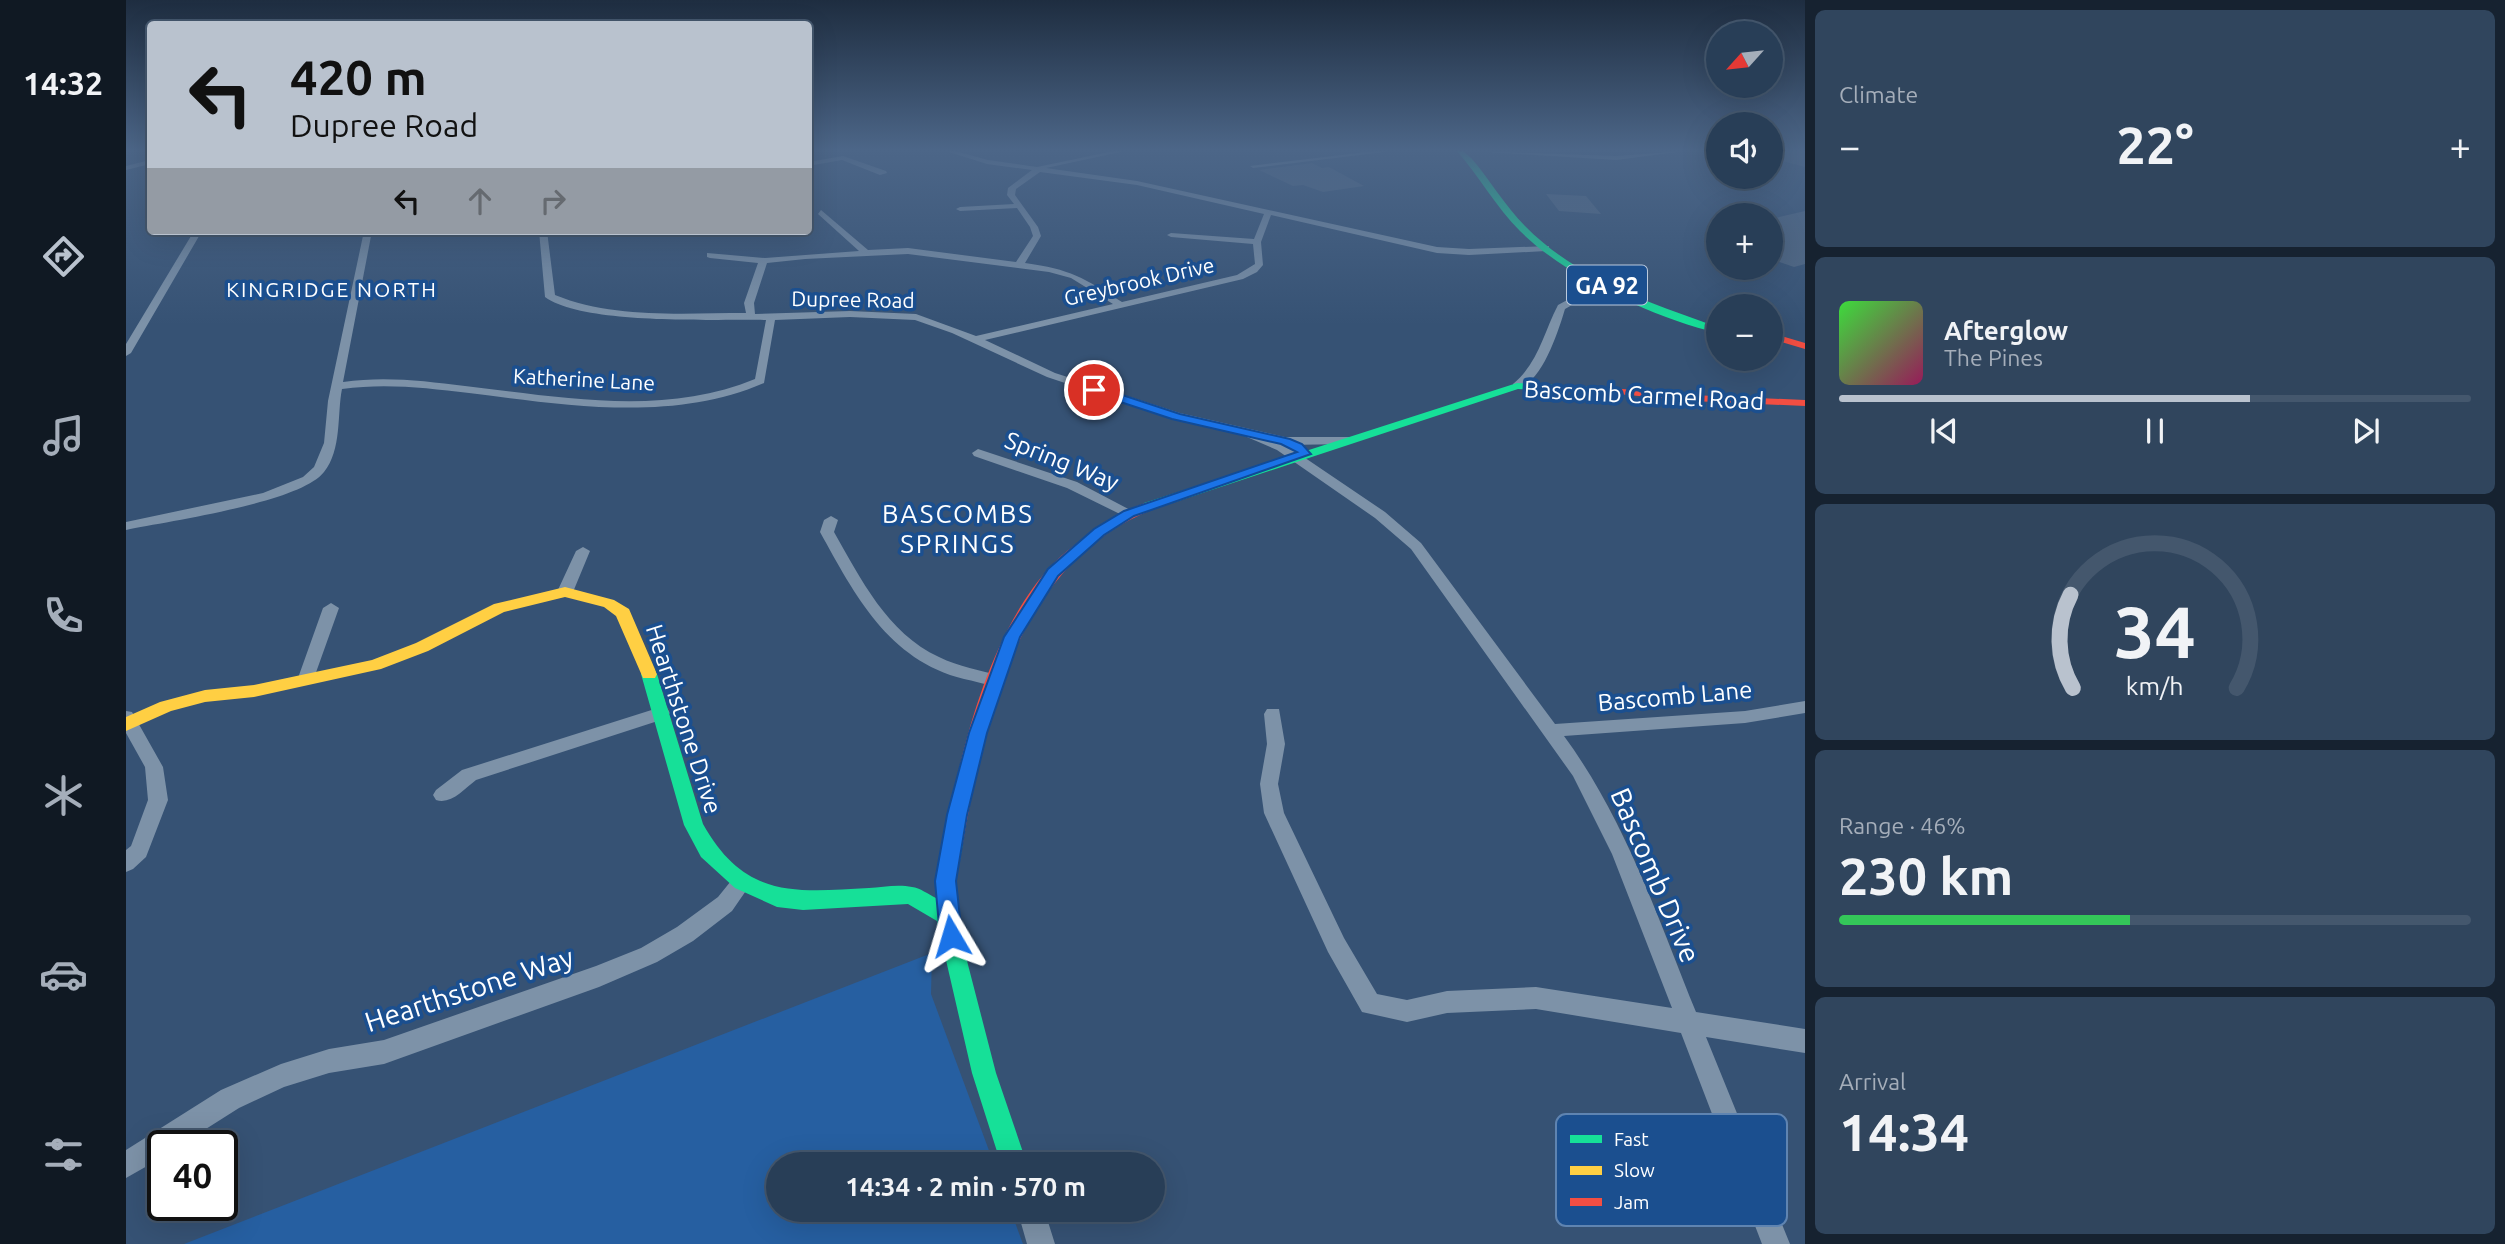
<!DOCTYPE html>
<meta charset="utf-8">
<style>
:root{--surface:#283e57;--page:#30455d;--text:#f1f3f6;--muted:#a5aeba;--line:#44576d;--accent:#b9c2ce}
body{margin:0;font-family:Ubuntu,sans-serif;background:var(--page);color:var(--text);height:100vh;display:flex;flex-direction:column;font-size:26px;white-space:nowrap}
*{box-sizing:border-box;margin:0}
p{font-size:23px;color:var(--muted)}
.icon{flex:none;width:38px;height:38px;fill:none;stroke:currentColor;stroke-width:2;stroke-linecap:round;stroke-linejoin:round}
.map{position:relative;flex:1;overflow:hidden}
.drawer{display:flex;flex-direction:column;gap:10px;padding:10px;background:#162230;width:700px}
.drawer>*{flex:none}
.banner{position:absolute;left:21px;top:21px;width:665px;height:214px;border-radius:7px;box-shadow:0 7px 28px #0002,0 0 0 2px var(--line);background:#b9c2ce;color:#111;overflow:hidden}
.needle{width:46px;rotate:243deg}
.fabs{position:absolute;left:1580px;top:21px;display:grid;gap:14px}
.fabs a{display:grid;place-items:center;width:77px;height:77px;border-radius:50%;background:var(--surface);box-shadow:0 7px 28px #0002,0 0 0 2px var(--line);font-size:35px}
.speed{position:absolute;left:21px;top:1130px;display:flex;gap:14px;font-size:35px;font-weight:700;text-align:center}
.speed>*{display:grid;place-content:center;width:91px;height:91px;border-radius:50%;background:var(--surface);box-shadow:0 7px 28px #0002,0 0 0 2px var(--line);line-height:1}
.speed .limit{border:4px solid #111;border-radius:10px;background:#fff;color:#111}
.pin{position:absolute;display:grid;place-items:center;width:60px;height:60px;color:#fff;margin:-30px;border:4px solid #fff;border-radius:50%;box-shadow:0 2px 7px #0007}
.me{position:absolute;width:77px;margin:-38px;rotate:353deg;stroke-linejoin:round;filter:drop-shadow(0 0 5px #0008)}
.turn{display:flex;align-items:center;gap:24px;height:147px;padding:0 28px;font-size:32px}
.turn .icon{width:91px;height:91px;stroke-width:2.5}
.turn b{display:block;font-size:49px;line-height:60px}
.lanes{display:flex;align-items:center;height:66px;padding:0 28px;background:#0003;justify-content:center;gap:35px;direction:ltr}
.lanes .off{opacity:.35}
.big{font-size:52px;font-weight:600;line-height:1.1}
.drawer .tile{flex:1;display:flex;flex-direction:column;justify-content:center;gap:10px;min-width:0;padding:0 24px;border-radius:10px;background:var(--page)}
.drawer .dial{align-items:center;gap:0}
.dial svg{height:182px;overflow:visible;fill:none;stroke:var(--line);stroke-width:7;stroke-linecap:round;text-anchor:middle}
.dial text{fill:var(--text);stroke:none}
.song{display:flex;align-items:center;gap:21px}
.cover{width:84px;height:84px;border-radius:10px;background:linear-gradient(135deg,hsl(120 70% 55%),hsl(330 70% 35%))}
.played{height:7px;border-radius:4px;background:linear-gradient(90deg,var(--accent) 65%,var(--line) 65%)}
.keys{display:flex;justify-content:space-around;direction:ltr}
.heat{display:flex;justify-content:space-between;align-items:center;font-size:38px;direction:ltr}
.charge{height:10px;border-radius:5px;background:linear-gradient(90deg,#34c759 46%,var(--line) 0)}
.trip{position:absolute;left:640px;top:1152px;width:399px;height:70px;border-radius:35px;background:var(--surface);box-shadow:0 7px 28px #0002,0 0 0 2px var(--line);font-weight:600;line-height:70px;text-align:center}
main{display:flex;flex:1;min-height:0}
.tab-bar{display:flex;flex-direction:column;width:126px;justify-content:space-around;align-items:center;background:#101923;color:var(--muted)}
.tab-bar .icon{width:49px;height:49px}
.tab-bar .selected{color:var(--accent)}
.tab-bar b{font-size:32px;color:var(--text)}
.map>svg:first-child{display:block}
.green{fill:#265fa1}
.building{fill:#506783}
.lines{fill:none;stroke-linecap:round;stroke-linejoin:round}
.street{fill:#7d92a8;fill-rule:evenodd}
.fast{fill:#16e098;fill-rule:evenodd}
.slow{fill:#ffcf43;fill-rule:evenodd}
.jam{fill:#f24e42;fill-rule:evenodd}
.route{fill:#1a73e8;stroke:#114b97;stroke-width:2}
.labels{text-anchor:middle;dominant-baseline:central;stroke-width:7;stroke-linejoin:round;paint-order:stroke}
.far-street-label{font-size:21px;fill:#fff;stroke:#1b4f8f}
.far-neighbourhood-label{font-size:21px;letter-spacing:2px;fill:#fff;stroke:#1b4f8f}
.shield{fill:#1b4f8f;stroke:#bbcadd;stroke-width:2}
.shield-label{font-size:23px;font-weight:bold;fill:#fff}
.street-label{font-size:24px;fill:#fff;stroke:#1b4f8f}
.neighbourhood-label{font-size:26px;letter-spacing:2px;fill:#fff;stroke:#1b4f8f}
.near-street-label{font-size:28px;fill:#fff;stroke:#1b4f8f}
.key{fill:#1b4f8f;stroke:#5f84b1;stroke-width:2}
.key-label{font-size:19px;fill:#fff}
</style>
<main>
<nav class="tab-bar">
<b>14:32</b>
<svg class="icon selected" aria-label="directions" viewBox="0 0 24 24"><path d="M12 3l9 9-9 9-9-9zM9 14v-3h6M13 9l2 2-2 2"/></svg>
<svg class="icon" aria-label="music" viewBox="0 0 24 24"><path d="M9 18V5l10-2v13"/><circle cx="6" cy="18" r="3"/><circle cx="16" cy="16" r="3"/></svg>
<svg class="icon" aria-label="phone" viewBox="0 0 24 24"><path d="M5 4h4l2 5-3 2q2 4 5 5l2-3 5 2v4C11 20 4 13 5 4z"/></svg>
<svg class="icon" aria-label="climate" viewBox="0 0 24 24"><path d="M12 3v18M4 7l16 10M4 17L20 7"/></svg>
<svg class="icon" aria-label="car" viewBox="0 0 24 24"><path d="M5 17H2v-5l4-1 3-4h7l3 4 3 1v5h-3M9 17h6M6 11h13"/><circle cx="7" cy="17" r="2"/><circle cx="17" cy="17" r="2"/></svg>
<svg class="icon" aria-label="filters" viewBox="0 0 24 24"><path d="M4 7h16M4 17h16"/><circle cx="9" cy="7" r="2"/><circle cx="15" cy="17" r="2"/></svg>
</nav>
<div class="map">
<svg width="1679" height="1244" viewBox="0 0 1679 1244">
<rect width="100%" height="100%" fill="#365274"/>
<!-- green -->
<path class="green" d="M806,953L805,994L868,1164H653V1209H884L897,1244H58Z"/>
<!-- building -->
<path class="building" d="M1645,151H1679V167L1645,158Z
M1186,163L1196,168L1203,167L1238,186L1197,192L1177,185L1167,186L1133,170Z
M1420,194L1460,196L1475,214L1433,211Z
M1679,211V264L1668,267L1645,259V219Z"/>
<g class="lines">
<!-- street -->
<path class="street" d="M820,151H829L862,160L911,167L988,151H999L920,168L1011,181L1311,247L1343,249L1423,246V250L1420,251L1343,255L1311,253L1145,215L1135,242L1137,265L1131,272L1117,279L859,340L929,373L1054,413L1159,437H1227L1229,440L1223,444L1160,445L1259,512L1295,543L1429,724L1619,711L1679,701V713L1619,723L1438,736C1499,819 1532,918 1570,1012L1679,1029V1053L1580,1037L1664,1244H1636L1555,1033L1410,1009L1321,1013L1281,1022L1236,1012L1202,952L1138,813L1134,784L1141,744L1138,714L1141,709H1153L1159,744L1152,784L1158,813L1218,938L1251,994L1281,1000L1321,991L1410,987L1546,1008L1486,854L1447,776L1285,549L1249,518L1151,450L1114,434L1047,419L921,377L826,333L789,320L724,317L649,320L638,383C545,423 441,405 343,393C300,388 260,383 216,389C211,414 216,450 198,472C174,503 42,521 0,530V522L137,493L177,477L188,467L198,443L202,401L238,231H246L217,382C259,376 298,381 339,386C434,397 538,417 629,379L640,320C589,319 457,325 419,297L413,231H421L429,295C488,319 557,313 620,313L618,303L632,263L584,258L581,257V253L639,258L733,251L692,214L695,210L742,250L782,248L890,262L907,236L904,227L891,208L834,211L830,209L834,207L888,204L881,195L882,188L906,170L861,164ZM914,172L1011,185L1138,214L1128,239L1045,233L1041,235L1045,237L1127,244L1129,264L1111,275L996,302C958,278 944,269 899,263L915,236L912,227L889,195L890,189ZM782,254L923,272L945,278L987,304L850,336L790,314L724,311L629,314L628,303L641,263L679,259Z
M1249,151H1266L1127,168L1124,166Z
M1345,151L1490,156L1559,151L1490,160Z
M717,156L760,171L761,173L754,175L716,160L682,166V162Z
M24,160V164L0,170V166Z
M68,231H76L5,353L0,356V344Z
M1506,282L1509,283V287L1462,296L1439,309C1433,329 1414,391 1387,388V384C1413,362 1417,334 1432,305L1456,292Z
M852,449L951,482L1010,513L1008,516H998L941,488L848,456L846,453Z
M705,516L712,520L708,532C735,579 761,633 813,657C833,667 854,670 875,676L877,680L875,684C864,687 849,681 838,679C762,660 729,595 694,532L698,520Z
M457,547L464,551L447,592L439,597L434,595L431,592L450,551Z
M205,603L213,608L188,678L186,682H174L172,678L197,608Z
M535,707L541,708L544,713L541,718L350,780C338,789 325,805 310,800L307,795L310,790L336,770Z
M0,711L6,712L37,767L42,800L20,857L7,869L0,872V850L5,846L22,800L19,767L0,733Z
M616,873L623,876L626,882L606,911L567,941L531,962L473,987L258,1064L203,1073L158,1087L113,1108L53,1146H37V1157L0,1178V1150L95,1090L155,1064L203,1049L258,1040L470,966L515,948L551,927L592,897L609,876Z
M891,1209H918L929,1244H901Z"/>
<!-- fast -->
<path class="fast" d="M1331,151H1337L1346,159C1364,180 1379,206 1399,226C1451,279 1524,303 1592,327V333C1530,319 1439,276 1394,231C1370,207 1353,176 1331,151Z
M1391,383L1485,388L1491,391L1485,394L1392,389L1028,509H1018L1016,506L1018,503Z
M523,668L529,670L531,674L577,824C619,899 669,892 743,888C756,887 773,884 786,887C794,888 802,894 810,898C810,879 811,855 820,837L827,835L834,837L837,843L830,881L832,915L840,957L870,1073L901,1164H875L846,1073L811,921L782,904L677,910L651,907L609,888L575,857L558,825L515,674L517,670Z"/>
<!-- slow -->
<path class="slow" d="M439,587L488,600L503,609L531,674L529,678H517L490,616L478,607L439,597L378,612L302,651L255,669L128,697L79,702L45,711L0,731V717L34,702L79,690L128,685L246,660L290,643L368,604Z"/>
<!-- jam -->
<path class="jam" d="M1645,333L1679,343V349L1645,339Z
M1485,388L1566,395L1679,400V406L1566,401L1481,393V389Z
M1023,502L1028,503L1030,506L1028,509C893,561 859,716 837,843L834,849L827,851L820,849C814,836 825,801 829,786C845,714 873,622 925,566C938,552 955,540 971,529C987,518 1004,507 1023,502Z"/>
</g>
<!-- sky -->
<linearGradient id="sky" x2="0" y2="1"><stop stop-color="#1e2d40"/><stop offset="0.46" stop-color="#4c6688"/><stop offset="1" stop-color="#4c6688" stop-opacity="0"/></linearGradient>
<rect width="1679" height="325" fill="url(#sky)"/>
<!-- route -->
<path class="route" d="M964,387H972L1054,414L1164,439L1176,444L1185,454L1008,516L978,535L932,576L894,637L861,733L841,815L830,881L836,936L833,943L825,946L817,943L814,936L809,881L821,815L843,733L878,637L922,569L968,529L998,511L1171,452L1155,444L1046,419L964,392Z"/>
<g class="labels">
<!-- far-street labels -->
<g class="far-street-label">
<text transform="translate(1013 281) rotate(-13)">Greybrook Drive</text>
<text transform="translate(727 299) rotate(1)">Dupree Road</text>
<text transform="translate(458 379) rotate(3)">Katherine Lane</text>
</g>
<!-- far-neighbourhood labels -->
<g class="far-neighbourhood-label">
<text x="206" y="289">KINGRIDGE NORTH</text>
</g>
<!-- shield labels -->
<rect class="shield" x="1441" y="265.5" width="80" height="39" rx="5"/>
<g class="shield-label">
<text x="1481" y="285">GA 92</text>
</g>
<!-- street labels -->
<g class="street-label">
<text transform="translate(1518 395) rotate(3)">Bascomb Carmel Road</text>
<text transform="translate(936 461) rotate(22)">Spring Way</text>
<text transform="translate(1549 696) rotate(-5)">Bascomb Lane</text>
<text transform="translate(558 719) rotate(72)">Hearthstone Drive</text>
</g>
<!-- neighbourhood labels -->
<g class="neighbourhood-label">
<text x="832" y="513">BASCOMBS<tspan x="832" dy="30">SPRINGS</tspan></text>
</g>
<!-- near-street labels -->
<g class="near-street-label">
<text transform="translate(1530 875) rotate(67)">Bascomb Drive</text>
<text transform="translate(343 989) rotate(-18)">Hearthstone Way</text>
</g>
</g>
<!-- legend -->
<rect x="1430" y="1114" width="231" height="112" rx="10" class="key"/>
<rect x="1444" y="1135" width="32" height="8" fill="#16e098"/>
<rect x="1444" y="1166" width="32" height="9" fill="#ffcf43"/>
<rect x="1444" y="1198" width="32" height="8" fill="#f24e42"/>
<g class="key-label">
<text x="1488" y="1146">Fast</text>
<text x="1488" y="1177">Slow</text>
<text x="1488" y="1209">Jam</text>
</g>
</svg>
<div class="fabs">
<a><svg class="needle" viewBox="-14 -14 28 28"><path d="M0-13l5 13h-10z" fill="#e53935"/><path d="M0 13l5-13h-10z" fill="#a5aeba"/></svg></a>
<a><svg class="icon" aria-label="sound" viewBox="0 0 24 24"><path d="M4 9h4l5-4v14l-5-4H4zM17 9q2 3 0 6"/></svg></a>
<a>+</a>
<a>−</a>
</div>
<div class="speed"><div class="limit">40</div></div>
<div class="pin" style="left:968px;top:390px;background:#d93025"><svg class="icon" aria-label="arrive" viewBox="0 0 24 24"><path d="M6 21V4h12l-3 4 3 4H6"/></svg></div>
<svg class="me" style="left:825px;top:936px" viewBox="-20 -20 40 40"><path d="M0-17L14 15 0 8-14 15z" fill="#1a73e8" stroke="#fff" stroke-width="4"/></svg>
<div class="trip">14:34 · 2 min · 570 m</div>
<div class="banner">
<div class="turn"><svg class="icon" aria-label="left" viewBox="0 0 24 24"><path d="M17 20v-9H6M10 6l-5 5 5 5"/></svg><div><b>420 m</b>Dupree Road</div></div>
<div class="lanes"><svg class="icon" aria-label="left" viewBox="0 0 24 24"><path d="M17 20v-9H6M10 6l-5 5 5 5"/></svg><svg class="icon off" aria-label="ahead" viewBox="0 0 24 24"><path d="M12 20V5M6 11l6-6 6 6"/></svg><svg class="icon off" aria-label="right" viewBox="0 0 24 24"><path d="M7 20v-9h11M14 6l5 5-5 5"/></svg></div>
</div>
</div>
<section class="drawer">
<div class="tile"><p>Climate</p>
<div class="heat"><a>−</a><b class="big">22°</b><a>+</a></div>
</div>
<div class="tile">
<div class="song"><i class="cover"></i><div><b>Afterglow</b><p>The Pines</p></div></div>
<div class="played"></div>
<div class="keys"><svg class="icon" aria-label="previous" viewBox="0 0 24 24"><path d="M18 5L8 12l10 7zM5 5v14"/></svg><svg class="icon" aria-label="pause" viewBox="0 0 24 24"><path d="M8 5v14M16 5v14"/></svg><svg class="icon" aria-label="next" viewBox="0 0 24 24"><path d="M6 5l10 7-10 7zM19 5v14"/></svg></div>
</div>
<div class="tile dial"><svg viewBox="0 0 100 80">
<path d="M14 69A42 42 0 1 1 86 69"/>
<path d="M14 69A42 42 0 0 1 13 28" stroke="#b9c2ce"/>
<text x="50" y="56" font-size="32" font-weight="700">34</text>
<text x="50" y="72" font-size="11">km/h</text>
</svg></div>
<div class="tile"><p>Range · 46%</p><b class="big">230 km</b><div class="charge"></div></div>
<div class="tile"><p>Arrival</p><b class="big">14:34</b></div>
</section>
</main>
